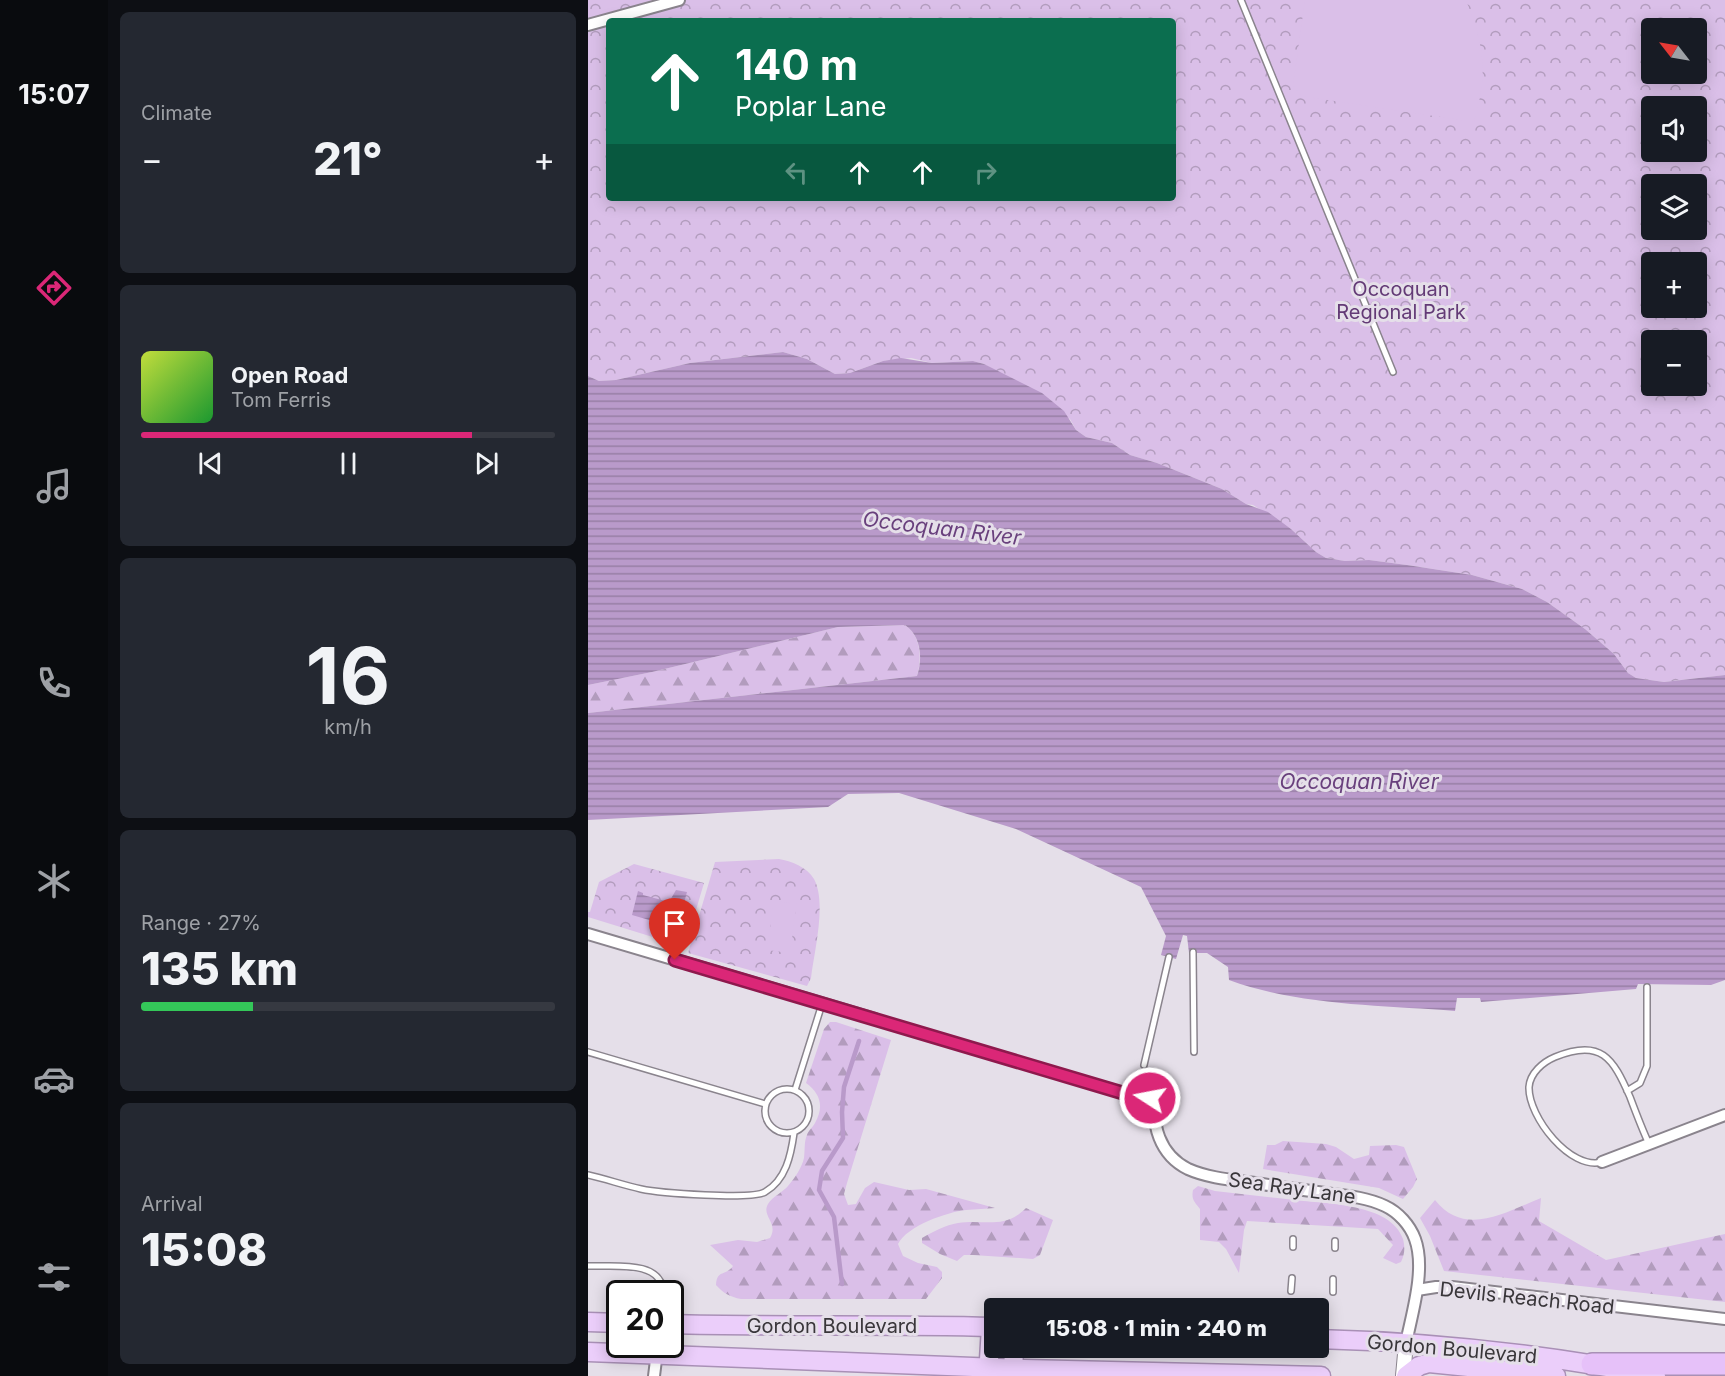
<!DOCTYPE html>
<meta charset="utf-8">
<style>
:root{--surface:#171b24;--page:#242831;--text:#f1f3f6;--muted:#9ea1a6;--line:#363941;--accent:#db2777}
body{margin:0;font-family:Inter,sans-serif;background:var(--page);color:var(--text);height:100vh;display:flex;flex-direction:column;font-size:22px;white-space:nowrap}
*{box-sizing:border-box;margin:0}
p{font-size:20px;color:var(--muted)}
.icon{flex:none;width:33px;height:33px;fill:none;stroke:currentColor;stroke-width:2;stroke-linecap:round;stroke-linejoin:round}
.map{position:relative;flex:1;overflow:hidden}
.drawer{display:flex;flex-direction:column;gap:12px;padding:12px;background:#0d0f14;width:480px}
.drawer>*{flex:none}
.top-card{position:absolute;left:18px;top:18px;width:570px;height:183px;border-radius:6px;box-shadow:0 3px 15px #0003;background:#0b6e4f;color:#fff;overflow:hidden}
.needle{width:39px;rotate:301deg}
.controls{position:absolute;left:1053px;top:18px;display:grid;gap:12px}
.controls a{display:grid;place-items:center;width:66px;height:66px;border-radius:6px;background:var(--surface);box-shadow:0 3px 15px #0003;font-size:30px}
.speed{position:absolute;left:18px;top:1280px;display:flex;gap:12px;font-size:30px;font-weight:700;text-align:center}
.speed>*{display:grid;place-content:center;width:78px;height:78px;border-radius:50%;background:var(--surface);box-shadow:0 3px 15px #0003;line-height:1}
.speed .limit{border:3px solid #111;border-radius:9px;background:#fff;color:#111}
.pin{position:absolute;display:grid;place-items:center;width:51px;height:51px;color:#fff;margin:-62px -26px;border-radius:50% 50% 50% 0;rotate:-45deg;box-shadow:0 0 6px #0007}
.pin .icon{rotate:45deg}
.me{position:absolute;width:66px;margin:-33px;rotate:281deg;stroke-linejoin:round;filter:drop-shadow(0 0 4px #0008)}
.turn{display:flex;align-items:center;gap:21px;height:126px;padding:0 30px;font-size:27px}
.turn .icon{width:78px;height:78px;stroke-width:2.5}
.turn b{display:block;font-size:42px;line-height:51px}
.lanes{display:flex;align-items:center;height:57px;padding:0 30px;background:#0003;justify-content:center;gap:30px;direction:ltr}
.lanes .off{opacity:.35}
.big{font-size:45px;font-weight:800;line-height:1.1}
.drawer .card{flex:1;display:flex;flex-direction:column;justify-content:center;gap:9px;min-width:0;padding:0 21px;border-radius:9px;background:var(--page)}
.drawer .dial{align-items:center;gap:0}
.dial b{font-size:78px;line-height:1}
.song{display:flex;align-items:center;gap:18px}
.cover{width:72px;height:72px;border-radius:9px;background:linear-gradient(135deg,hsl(70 70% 55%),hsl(130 70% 35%))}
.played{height:6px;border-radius:3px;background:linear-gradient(90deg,var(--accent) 80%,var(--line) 80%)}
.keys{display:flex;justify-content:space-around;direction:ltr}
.heat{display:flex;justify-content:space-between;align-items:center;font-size:33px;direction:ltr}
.charge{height:9px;border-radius:4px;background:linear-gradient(90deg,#34c759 27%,var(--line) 0)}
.trip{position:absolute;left:396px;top:1298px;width:345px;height:60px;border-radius:6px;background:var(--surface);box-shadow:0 3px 15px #0003;font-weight:800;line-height:60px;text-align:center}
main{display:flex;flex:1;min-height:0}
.tabs{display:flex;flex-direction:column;width:108px;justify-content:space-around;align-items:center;background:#090b0e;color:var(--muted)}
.tabs .icon{width:42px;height:42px}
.tabs .active{color:var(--accent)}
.tabs b{font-size:27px;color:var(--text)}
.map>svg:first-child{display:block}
.forest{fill:url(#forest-firs)}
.park{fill:url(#park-crowns);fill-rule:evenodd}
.garden{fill:#dabfe8}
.water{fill:url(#water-rules)}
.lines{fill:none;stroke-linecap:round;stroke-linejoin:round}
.stream{stroke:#b99aca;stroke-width:4.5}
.service-casing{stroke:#8a848d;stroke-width:8}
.minor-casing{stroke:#8a848d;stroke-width:14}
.tertiary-casing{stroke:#8a848d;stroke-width:16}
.primary-casing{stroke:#a990b6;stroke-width:21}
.trunk-casing{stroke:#a990b6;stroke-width:21}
.motorway-casing{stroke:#a990b6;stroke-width:24}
.service{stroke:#fff;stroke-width:5}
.minor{stroke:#fff;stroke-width:10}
.tertiary{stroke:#fff;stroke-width:14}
.primary{stroke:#f0dafb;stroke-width:18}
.trunk{stroke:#ebcefa;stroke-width:18}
.motorway{stroke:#e6c1f9;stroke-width:21}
.route-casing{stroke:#8e194d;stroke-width:15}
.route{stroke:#db2777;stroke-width:10}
.labels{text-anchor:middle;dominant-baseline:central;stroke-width:6;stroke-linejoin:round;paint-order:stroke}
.park-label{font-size:20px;fill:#633a76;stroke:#e5dfe9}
.street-label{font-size:20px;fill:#39363a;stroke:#e5dfe9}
.water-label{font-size:21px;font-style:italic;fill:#69407d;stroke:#e5dfe9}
</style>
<main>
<nav class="tabs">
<b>15:07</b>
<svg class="icon active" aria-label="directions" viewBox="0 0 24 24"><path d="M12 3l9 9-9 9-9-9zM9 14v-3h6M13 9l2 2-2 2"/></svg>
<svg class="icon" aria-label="music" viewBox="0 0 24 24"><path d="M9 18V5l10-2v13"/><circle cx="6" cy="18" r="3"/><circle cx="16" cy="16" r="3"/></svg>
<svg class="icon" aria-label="phone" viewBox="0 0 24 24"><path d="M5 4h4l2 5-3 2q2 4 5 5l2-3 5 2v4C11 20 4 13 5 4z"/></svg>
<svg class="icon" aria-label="climate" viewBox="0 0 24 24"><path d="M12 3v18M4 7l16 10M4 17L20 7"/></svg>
<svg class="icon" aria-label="car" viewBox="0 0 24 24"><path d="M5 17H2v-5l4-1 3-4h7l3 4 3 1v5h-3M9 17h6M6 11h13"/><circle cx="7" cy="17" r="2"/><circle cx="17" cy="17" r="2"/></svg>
<svg class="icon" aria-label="filters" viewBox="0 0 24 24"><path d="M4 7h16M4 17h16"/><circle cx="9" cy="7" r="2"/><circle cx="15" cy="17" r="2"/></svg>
</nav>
<section class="drawer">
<div class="card"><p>Climate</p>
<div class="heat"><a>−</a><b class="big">21°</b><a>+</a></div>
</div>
<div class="card">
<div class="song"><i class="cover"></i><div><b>Open Road</b><p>Tom Ferris</p></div></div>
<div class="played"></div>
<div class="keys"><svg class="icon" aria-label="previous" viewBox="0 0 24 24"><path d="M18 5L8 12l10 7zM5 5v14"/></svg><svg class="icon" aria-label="pause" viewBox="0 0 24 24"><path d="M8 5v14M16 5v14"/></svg><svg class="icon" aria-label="next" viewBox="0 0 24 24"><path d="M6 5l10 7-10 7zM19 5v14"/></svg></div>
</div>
<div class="card dial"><b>16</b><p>km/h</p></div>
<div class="card"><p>Range · 27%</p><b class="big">135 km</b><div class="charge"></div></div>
<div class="card"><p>Arrival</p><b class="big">15:08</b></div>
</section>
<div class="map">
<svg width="1137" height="1376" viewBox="0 0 1137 1376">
<defs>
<pattern id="forest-firs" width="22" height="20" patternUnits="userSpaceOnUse" patternTransform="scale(1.5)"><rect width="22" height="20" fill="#dabfe8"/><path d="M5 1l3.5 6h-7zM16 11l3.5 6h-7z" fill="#b29cbd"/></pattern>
<pattern id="park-crowns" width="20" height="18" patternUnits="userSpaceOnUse" patternTransform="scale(1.5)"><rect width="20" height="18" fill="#dabfe8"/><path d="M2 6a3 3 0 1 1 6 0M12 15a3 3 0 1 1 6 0" fill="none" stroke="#b29cbd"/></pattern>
<pattern id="water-rules" width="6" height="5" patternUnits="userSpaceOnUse" patternTransform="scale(1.5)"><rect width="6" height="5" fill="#b99aca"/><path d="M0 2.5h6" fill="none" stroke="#977ea5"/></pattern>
</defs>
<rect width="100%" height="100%" fill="#e5dfe9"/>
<!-- forest -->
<path class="forest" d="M317,625C333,636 334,658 329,676L0,713V685L64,672L250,627Z
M242,1022H248L303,1040L259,1183L256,1194L260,1205L268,1204L277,1188L286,1182L321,1190L338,1189L407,1208C398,1209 388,1209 378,1210C359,1212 319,1226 310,1244L315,1256L330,1263L349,1267L354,1272V1278L338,1299H153C142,1297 135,1293 128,1285C129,1269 137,1277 145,1266L122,1245L150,1240L169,1242L182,1238C191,1223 173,1216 180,1204C184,1197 195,1192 200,1186C207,1178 214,1167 216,1158C217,1151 216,1141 219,1135C220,1131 225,1127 227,1123C236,1107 233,1094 218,1083L236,1029Z
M695,1141L738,1144L748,1147L766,1159L781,1155L782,1146L808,1145L816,1147L829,1179L825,1187L815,1199L791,1188L675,1169L679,1145H687Z
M610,1186L627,1191C653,1194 680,1197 706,1200C737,1204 803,1203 815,1239C817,1247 817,1254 813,1262L808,1264L795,1258L805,1245L790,1229L659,1221L656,1230L651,1273L638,1249L631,1242L612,1240V1209C607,1202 603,1200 605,1190Z
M953,1198L951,1221L1018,1260L1137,1234V1302L856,1271L842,1236L832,1218L847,1200C877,1238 918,1212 953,1198Z
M438,1208L465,1220L452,1255L445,1259L385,1255H376L369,1261L352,1254L334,1243V1238C344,1232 358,1225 370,1223C397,1219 416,1230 438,1208Z"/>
<!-- park -->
<path class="park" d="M0,0H1137V675L1076,682L1048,678L1040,673L1026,654L997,629L959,602L934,589L884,575L819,565L781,560L757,561L738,558L728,552L703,529L665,505L658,504L634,489L569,463L542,455L524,443L498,437L488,430L482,419L396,364L385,361L344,363L323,358L295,361L262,373L247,374L219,359L195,352L102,363L28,380L11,381L0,376ZM21,21H585V198H21ZM1064,28H1108V74H1064ZM1064,106H1108V152H1064ZM1064,184H1108V230H1064ZM1064,262H1108V308H1064ZM1064,340H1108V386H1064Z
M191,859C203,861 219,867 226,879C239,903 226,952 223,978L219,986L100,953L127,862Z
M46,864L116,883L97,947L0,917V912H2L11,882Z"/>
<!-- garden -->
<path class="garden" d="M717,0H878C897,48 900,73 886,122L713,96L705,85Z
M186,901L209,904L202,953L179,950Z"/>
<!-- water -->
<path class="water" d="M195,352L219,359L247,374L262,373L295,361L313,358L344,363L385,361L396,364L454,393L476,411L488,430L498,437L524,443L542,455L569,463L634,489L658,504L680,512L703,529L728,552L738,558L757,561L781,560L819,565L884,575L934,589L959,602L997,629L1026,654L1040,673L1048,678L1076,682L1137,675V980L1123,985L1050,984L1048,989L893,1002L892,998H869L867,1011C793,1005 712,1006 641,980L640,967L619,953H601L599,936L595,935L588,959L573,955L578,936L553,887L428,829L311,793L260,794L240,807L0,820V713L329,676C335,658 333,636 317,625L250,627L64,672L0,685V376L11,381L28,380L102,363Z
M88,890L99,892L89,928L44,915L50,891L55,893V895L81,902Z"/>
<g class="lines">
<!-- stream -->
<path class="stream" d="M254,1284L246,1217L231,1190L234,1171L255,1138L254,1112L256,1087L271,1041"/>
<!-- service casing -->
<g class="service-casing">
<path id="service" d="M653,0L805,372
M605,952L606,1052
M287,1019L555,1099L569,1095
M0,1052L177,1104
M556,1065L581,957
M177 1111a22 22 0 1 1 44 0a22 22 0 1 1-44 0Z
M207,1090L234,1004
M1039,1091L1052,1083L1059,1066V987
M1014,1162C983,1171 940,1117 941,1087C942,1073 955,1062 967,1057C1013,1038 1025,1058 1042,1097C1048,1113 1054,1129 1061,1144
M0,1175C18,1179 35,1185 53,1189C71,1193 164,1200 177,1192C198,1180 203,1155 206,1133
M705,1247V1239
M747,1248V1241
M0,1266C24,1267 75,1259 75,1293
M703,1291L704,1278
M745,1292V1279"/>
</g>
<!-- minor casing -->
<g class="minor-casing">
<path id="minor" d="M0,25L91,0
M0,934L287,1019
M569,1095C562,1124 572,1155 600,1169C620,1178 645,1180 667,1183C693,1187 718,1190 744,1194C762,1196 780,1198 797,1206C810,1212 822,1225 827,1239C838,1269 824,1313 818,1343
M1014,1162L1137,1115
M829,1290L848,1287H864L1137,1319
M66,1376L70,1344"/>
</g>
<!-- tertiary casing -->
<g class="tertiary-casing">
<path id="tertiary" d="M815,1376L818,1343"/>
</g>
<!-- primary casing -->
<g class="primary-casing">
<path id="primary" d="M400,1376L403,1327
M425,1376L426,1347"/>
</g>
<!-- trunk casing -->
<g class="trunk-casing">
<path id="trunk" d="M0,1322L32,1323
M82,1324C191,1327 298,1324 406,1327
M730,1339C844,1342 956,1354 1068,1376
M0,1352L436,1369L733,1376
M818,1376L831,1366L841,1363L968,1376"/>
</g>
<!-- motorway casing -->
<g class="motorway-casing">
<path id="motorway" d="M1004,1364H1137"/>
</g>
<!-- service -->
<use href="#service" class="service"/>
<!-- minor -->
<use href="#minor" class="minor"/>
<!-- tertiary -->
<use href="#tertiary" class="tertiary"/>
<!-- primary -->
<use href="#primary" class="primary"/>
<!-- trunk -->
<use href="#trunk" class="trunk"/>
<!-- motorway -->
<use href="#motorway" class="motorway"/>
</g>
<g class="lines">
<!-- route casing -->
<g class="route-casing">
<path id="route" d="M87,960L555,1099L562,1098"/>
</g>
<!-- route -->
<use href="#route" class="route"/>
</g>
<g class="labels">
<!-- park labels -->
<g class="park-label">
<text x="813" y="289">Occoquan<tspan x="813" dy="23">Regional Park</tspan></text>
</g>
<!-- street labels -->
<g class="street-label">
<text transform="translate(704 1188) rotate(8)">Sea Ray Lane</text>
<text transform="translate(939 1298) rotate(6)">Devils Reach Road</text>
<text x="244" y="1326">Gordon Boulevard</text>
<text transform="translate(864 1349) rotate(5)">Gordon Boulevard</text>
</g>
<!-- water labels -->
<g class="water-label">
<text transform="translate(354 528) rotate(7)">Occoquan River</text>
<text x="771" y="781">Occoquan River</text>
</g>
</g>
</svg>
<div class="controls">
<a><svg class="needle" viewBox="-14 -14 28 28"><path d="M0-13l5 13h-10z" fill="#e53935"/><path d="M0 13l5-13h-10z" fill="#9ea1a6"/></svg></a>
<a><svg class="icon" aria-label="sound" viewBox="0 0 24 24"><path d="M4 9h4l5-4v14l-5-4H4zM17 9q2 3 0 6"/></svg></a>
<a><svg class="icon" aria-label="layers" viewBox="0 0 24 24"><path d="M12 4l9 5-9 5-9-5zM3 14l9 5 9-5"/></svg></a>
<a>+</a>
<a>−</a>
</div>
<div class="speed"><div class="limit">20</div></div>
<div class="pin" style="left:87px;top:960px;background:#d93025"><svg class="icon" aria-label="arrive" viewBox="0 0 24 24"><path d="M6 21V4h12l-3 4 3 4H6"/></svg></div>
<svg class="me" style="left:562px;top:1098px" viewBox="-20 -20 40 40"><circle r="17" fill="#db2777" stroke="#fff" stroke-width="3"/><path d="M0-11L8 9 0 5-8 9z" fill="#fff"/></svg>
<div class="trip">15:08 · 1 min · 240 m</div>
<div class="top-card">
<div class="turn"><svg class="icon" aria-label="ahead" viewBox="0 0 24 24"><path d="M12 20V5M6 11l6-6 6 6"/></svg><div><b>140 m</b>Poplar Lane</div></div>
<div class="lanes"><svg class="icon off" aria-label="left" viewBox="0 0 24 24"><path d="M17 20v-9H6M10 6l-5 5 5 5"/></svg><svg class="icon" aria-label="ahead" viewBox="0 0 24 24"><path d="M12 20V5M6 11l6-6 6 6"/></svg><svg class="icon" aria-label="ahead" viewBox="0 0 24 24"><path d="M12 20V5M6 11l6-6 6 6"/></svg><svg class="icon off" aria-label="right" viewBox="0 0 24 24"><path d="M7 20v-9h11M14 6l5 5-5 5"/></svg></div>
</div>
</div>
</main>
